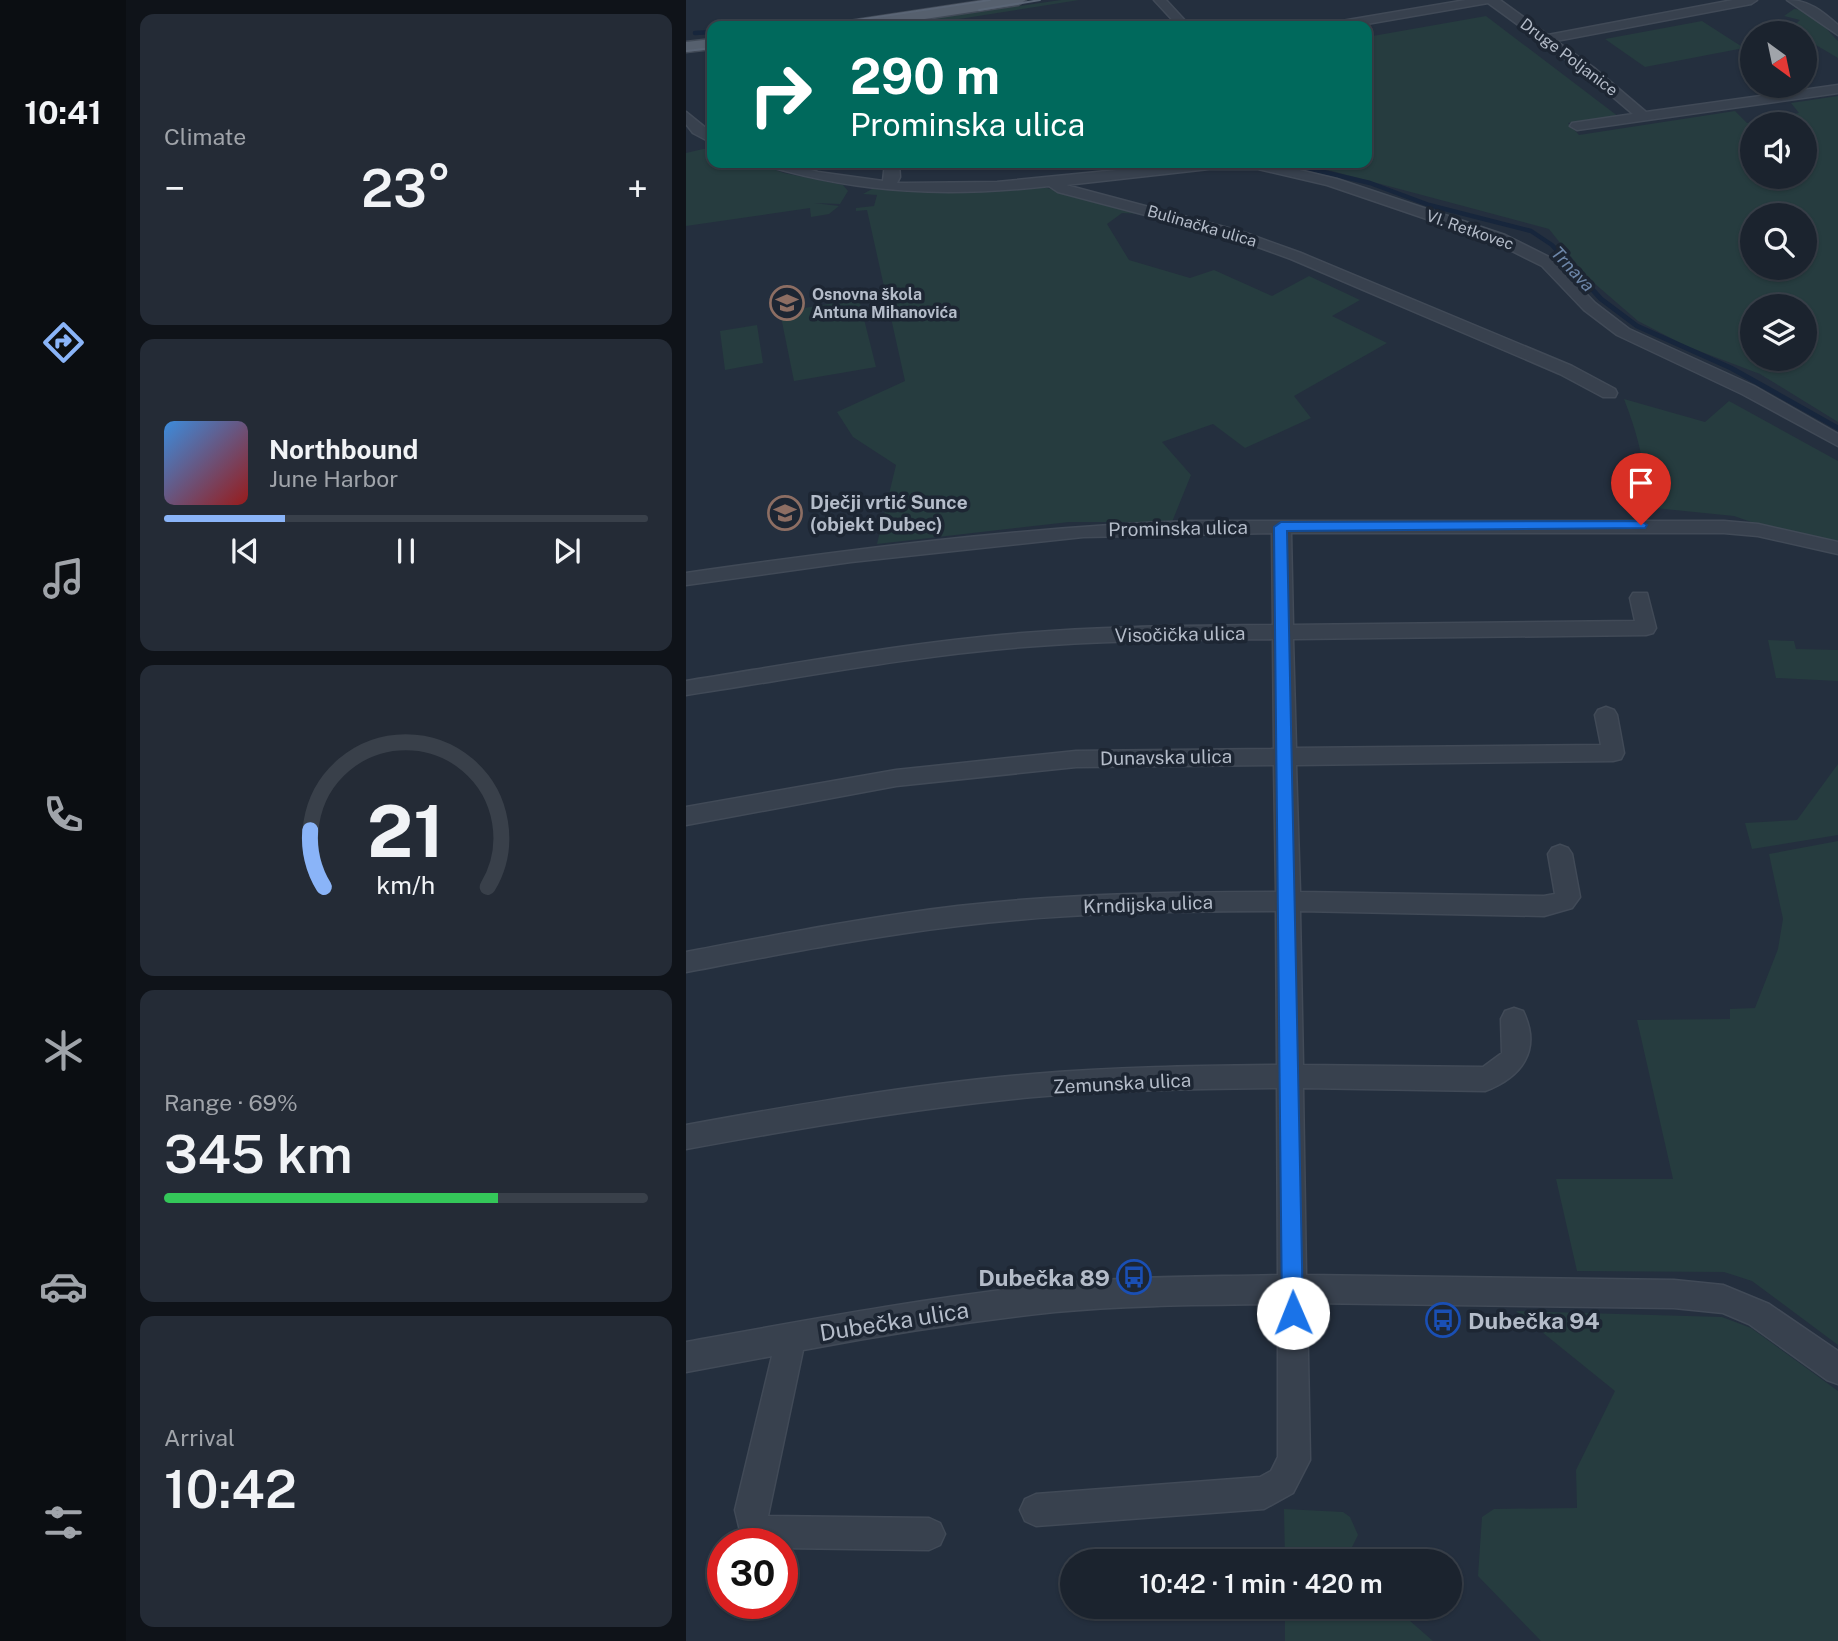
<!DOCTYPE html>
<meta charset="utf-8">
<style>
:root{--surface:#1b232e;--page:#242b36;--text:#f1f3f6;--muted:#a0a4aa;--line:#39404a;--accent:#8ab4f8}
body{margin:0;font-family:"Public Sans",sans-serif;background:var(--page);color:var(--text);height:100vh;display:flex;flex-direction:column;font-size:26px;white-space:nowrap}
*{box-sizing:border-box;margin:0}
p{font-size:23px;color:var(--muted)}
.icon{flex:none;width:38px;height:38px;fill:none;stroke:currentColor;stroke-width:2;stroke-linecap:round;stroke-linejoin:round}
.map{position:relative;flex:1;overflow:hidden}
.sheet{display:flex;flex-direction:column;gap:14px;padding:14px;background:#0f1319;width:560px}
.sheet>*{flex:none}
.top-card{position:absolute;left:21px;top:21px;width:665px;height:147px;border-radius:14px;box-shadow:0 2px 5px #0004,0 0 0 2px var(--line);background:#00695c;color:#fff;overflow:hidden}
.needle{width:46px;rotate:147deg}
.controls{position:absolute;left:1054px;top:21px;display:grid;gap:14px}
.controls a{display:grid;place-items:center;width:77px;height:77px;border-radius:50%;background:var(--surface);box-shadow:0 2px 5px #0004,0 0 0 2px var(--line);font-size:35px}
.speed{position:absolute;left:21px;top:1528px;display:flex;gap:14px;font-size:35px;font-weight:700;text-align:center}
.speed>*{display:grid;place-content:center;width:91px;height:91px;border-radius:50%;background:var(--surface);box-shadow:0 2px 5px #0004,0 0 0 2px var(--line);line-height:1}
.speed .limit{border:10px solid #d22;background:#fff;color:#111}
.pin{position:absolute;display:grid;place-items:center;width:60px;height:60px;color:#fff;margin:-72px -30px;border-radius:50% 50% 50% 0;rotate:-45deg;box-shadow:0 0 7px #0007}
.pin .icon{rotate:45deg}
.me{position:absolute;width:77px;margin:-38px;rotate:359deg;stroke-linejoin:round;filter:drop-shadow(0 0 5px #0008)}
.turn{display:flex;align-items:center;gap:24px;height:147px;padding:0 28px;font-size:32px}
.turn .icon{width:91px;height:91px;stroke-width:2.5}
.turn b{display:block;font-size:49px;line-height:60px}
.big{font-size:52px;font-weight:600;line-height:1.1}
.sheet .card{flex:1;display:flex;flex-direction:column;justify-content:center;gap:10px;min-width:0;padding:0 24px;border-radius:14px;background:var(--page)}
.sheet .dial{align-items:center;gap:0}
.dial svg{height:182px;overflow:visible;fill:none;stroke:var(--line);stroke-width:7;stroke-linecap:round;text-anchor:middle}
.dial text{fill:var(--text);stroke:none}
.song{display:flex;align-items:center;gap:21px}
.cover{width:84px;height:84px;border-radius:10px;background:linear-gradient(135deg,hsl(210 70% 55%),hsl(0 70% 35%))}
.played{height:7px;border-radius:4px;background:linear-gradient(90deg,var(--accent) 25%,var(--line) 25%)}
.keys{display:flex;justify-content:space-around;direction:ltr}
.heat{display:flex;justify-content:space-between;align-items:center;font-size:38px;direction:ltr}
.charge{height:10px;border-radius:5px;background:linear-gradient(90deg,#34c759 69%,var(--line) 0)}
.trip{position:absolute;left:374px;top:1549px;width:402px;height:70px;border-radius:35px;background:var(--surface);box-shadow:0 2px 5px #0004,0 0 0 2px var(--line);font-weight:600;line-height:70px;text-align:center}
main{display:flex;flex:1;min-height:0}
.dock{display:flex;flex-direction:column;width:126px;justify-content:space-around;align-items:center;background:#0b0e12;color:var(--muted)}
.dock .icon{width:49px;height:49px}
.dock .selected{color:var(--accent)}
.dock b{font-size:32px;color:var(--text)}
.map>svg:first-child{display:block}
.green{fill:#263c3f;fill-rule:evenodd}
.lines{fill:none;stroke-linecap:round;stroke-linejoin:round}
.stream-far1{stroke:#17263c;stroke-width:4.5}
.stream{stroke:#17263c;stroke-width:5}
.minor-casing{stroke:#414a57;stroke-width:3}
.major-casing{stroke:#414a57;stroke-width:3}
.minor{fill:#38414e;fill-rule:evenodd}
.major{fill:#56606e;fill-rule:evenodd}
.tram{stroke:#5a6575;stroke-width:2}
.route{fill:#1a73e8;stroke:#114b97;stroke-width:2}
.labels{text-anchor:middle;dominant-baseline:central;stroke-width:7;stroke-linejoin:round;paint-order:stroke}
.far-street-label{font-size:16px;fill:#b4bcc9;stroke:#1d2633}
.far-poi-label{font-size:16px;font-weight:bold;fill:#b4bcc9;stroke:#1d2633;text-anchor:start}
.far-water-label{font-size:18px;font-style:italic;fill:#6d86a8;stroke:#1d2633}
.poi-label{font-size:19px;font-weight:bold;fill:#b4bcc9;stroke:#1d2633;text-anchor:start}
.street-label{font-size:19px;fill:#b4bcc9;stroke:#1d2633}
.near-poi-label{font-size:23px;font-weight:bold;fill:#b4bcc9;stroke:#1d2633;text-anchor:end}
.near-street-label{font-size:23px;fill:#b4bcc9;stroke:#1d2633}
</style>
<main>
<nav class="dock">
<b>10:41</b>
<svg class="icon selected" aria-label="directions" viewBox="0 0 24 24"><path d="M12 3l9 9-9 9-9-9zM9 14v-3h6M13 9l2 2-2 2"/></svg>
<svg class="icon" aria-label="music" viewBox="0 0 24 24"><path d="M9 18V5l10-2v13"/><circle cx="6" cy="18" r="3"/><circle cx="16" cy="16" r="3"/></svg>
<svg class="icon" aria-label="phone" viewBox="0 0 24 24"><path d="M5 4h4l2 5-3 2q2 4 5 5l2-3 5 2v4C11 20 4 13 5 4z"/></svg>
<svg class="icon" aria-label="climate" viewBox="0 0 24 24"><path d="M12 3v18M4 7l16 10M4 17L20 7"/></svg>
<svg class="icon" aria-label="car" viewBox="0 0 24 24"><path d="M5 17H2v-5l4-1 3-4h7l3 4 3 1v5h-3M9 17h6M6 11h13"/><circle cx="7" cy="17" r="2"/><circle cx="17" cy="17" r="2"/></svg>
<svg class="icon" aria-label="filters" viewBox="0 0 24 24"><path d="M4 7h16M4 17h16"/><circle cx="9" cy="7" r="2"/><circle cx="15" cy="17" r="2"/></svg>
</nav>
<section class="sheet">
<div class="card"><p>Climate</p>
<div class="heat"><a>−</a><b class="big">23°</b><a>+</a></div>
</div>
<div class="card">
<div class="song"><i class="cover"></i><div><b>Northbound</b><p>June Harbor</p></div></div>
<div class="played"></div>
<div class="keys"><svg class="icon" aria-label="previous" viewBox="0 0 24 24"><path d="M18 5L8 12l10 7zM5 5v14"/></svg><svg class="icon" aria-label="pause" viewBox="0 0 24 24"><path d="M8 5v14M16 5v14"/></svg><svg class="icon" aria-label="next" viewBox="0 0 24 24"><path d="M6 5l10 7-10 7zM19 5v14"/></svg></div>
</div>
<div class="card dial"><svg viewBox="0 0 100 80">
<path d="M14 69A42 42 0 1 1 86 69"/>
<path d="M14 69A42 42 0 0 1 8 44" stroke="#8ab4f8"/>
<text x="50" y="56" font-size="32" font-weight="700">21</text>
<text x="50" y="72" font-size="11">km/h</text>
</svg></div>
<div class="card"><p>Range · 69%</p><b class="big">345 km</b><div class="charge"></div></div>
<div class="card"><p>Arrival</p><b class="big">10:42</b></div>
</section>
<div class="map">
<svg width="1152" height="1641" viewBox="0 0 1152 1641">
<rect width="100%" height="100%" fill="#242f3e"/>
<!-- green -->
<path class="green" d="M375,0H393L235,25L196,26Z
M1108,9C1126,9 1140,29 1152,41V58L1118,38V33L1108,32L1115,30L1104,29L1095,22L1110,24L1114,20L1098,16Z
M800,16L933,117L882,123L893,135L1049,111L1061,123L1113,113L1105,103L1152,96V422L1074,374L1000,346L952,321L901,277L863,229L616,163H681V37ZM1066,124H1118V177H1066ZM1066,215H1118V268H1066ZM1066,306H1118V359H1066Z
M1016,21L1058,48L959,67L919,39Z
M17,149H26V163H70L98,173L157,185L162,191L154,204L128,203L153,206L143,214L125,217L124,208L0,226V153Z
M347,187L361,188L460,214L436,213L421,224L443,260L504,278L528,270L586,296L623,276L674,300L646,316L701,343L608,396L625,418L559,448L527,424L476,442L505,475L486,522H383L191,544L210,465L167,437L151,412L219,381L181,210L170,211V208L188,206L191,195L177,194L186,189L276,192Z
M173,299L190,367L108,381L94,312Z
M71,325L77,363L39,370L34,331Z
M938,399L1019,422L1043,401L1152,461V544L1100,534L1048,516L949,506L960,491C958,458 950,430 938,399Z
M1082,640L1108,641L1110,649L1152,650V681L1090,678Z
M1152,764V835L1066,849L1059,823L1111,820Z
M1152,841V1345L1066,1281L1038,1272L891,1271L870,1179H987L951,1020L1044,1019V1009L1069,1008L1092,949L1097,919L1083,854Z
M830,1311L1036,1317L1065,1328L1152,1391V1641H855L792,1576L796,1517L808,1509L891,1508L890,1470L929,1391Z
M598,1509L657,1512L664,1517L672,1535L659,1561H599Z
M599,1607H708L747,1641H599Z"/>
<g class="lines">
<!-- stream-far1 -->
<path class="stream-far1" d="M9,33L26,32
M599,163L684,183L743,205L845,231L866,245L884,265"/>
<!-- stream -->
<path class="stream" d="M882,263L915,299L951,326L1045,368L1152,428"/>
<!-- minor casing -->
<g class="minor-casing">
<path id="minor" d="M468,0H480L504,26H492Z
M780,0H814L862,35L1047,0H1071L1065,4L870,41L908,68L960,112L1152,85V93L891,130L884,126L886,123L947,114L900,74L802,3L669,26H644L650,22Z
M1101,0C1123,0 1136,11 1152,25V35Z
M0,112L26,133V143L7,133L0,124Z
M79,163H100L132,172L197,181L199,163H213L214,177L211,183H220L311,182L502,163H584L651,179L819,235L867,259L909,303L943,329L1068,386L1152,434V446L1056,394L931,335L898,310L856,266L808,242L641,185L572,169H523L380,185L557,232L615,253L886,366L929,389L931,393L929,397H917L874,374L605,259L547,238L372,192L363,186C263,197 178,194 81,166Z
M505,521H1038L1072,524L1152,542V554L1072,536L1038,533H605L607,625L949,621L944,598L947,593H961L970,628L967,633L960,635L607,639L610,748L915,745L909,715L912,710L920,707L928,710L931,715L938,753L935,759L927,761L610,765L614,892L858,896L869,894L862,854L866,848L874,845L882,848L886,854L894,897L886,908L858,916L614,911L617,1065L797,1067L816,1053L815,1019L819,1011L828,1008L837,1011C856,1050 836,1077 799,1091L617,1088L620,1275L988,1280L1037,1285L1083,1304L1152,1351V1384L1141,1380L1063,1324L1037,1313L988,1308L621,1303L624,1460L607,1493L578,1509L350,1526L339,1521L334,1510L339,1499L350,1494L574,1477L585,1471L592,1457V1304C518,1305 443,1305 369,1312C284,1321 201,1334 117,1350L82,1516L243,1518L254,1523L259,1534L254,1545L243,1550L96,1548V1544L57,1543L49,1510L86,1356L0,1372V1342C122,1320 244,1297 368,1284C442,1276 517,1277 592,1275L591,1088C509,1089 428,1090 347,1097C230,1108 115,1128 0,1149V1125C115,1104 230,1084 347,1074C428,1067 509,1066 591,1065L590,911C484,911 377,913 272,926C181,937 90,955 0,972V952C90,935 181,917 272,906C377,894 484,892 590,892L588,765L390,767L210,786L0,825V807L210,770L390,751L588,749L587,639C504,640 420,640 337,647C224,656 112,678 0,695V681C112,663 224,642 337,633C420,626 504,626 587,625L586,533L397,537L165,562L0,585V573C168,549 336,527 505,521Z"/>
</g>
<!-- major casing -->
<g class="major-casing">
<path id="major" d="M302,0H340L332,5L192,26H155L163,21Z
M26,39V49L0,52V42Z"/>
</g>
<!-- minor -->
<use href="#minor" class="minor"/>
<!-- major -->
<use href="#major" class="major"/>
<!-- tram -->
<path class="tram" d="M293,10L354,0
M131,26L304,0
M0,51L26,48"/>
</g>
<!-- route -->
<path class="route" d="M955,521L961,525L959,528L601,531L617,1313L614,1320L607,1323L599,1320L596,1313L588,527L595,522Z"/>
<!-- icons -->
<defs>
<g id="school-ring" transform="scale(1.75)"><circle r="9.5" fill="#1d2633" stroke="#8d6e63" stroke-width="1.5"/><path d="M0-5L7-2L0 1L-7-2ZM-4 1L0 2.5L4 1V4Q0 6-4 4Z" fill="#8d6e63"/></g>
<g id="bus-ring" transform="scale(1.75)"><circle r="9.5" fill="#1d2633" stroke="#1a4fb4" stroke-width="1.5"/><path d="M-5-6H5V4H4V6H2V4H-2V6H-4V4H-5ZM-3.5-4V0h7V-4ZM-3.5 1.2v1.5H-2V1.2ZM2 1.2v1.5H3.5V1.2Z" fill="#1a4fb4"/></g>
</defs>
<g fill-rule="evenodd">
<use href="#school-ring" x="101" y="303"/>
<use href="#school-ring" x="99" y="513"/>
<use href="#bus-ring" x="448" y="1277"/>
<use href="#bus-ring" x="757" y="1320"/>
</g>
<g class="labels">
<!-- far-street labels -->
<g class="far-street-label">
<text transform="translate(883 57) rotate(37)">Druge Poljanice</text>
<text transform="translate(516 226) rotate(16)">Bulinačka ulica</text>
<text transform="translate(784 230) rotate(19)">VI. Retkovec</text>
</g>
<!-- far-poi labels -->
<g class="far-poi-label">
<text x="126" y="294">Osnovna škola<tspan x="126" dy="18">Antuna Mihanovića</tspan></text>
</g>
<!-- far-water labels -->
<g class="far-water-label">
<text transform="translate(887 269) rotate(47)">Trnava</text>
</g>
<!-- poi labels -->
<g class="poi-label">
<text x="124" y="502">Dječji vrtić Sunce<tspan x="124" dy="22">(objekt Dubec)</tspan></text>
</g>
<!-- street labels -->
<g class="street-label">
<text transform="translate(492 528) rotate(-1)">Prominska ulica</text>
<text transform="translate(494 634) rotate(-1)">Visočička ulica</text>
<text transform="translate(480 757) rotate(-1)">Dunavska ulica</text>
<text transform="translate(462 904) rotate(-2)">Krndijska ulica</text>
<text transform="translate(436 1083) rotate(-3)">Zemunska ulica</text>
</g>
<!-- near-poi labels -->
<g class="near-poi-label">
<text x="424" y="1277">Dubečka 89</text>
<text x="782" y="1320" text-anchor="start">Dubečka 94</text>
</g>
<!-- near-street labels -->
<g class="near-street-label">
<text transform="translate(208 1321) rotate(-9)">Dubečka ulica</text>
</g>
</g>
</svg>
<div class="controls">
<a><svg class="needle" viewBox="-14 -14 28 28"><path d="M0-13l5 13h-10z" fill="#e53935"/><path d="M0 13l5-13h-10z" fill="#a0a4aa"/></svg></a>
<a><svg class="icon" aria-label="sound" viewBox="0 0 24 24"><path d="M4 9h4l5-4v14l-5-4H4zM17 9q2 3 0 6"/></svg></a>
<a><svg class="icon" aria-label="search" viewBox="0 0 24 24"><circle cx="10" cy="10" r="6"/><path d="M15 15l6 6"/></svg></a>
<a><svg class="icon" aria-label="layers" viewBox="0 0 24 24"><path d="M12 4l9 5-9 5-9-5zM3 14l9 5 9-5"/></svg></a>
</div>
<div class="speed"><div class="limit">30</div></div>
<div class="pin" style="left:955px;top:525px;background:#d93025"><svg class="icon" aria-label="arrive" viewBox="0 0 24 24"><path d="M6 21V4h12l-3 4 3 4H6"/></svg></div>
<svg class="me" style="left:607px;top:1313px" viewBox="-20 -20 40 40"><circle r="19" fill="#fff"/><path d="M0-13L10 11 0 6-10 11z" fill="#1a73e8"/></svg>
<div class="trip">10:42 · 1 min · 420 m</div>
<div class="top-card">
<div class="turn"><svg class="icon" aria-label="right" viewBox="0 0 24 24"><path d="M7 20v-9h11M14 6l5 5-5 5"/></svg><div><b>290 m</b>Prominska ulica</div></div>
</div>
</div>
</main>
